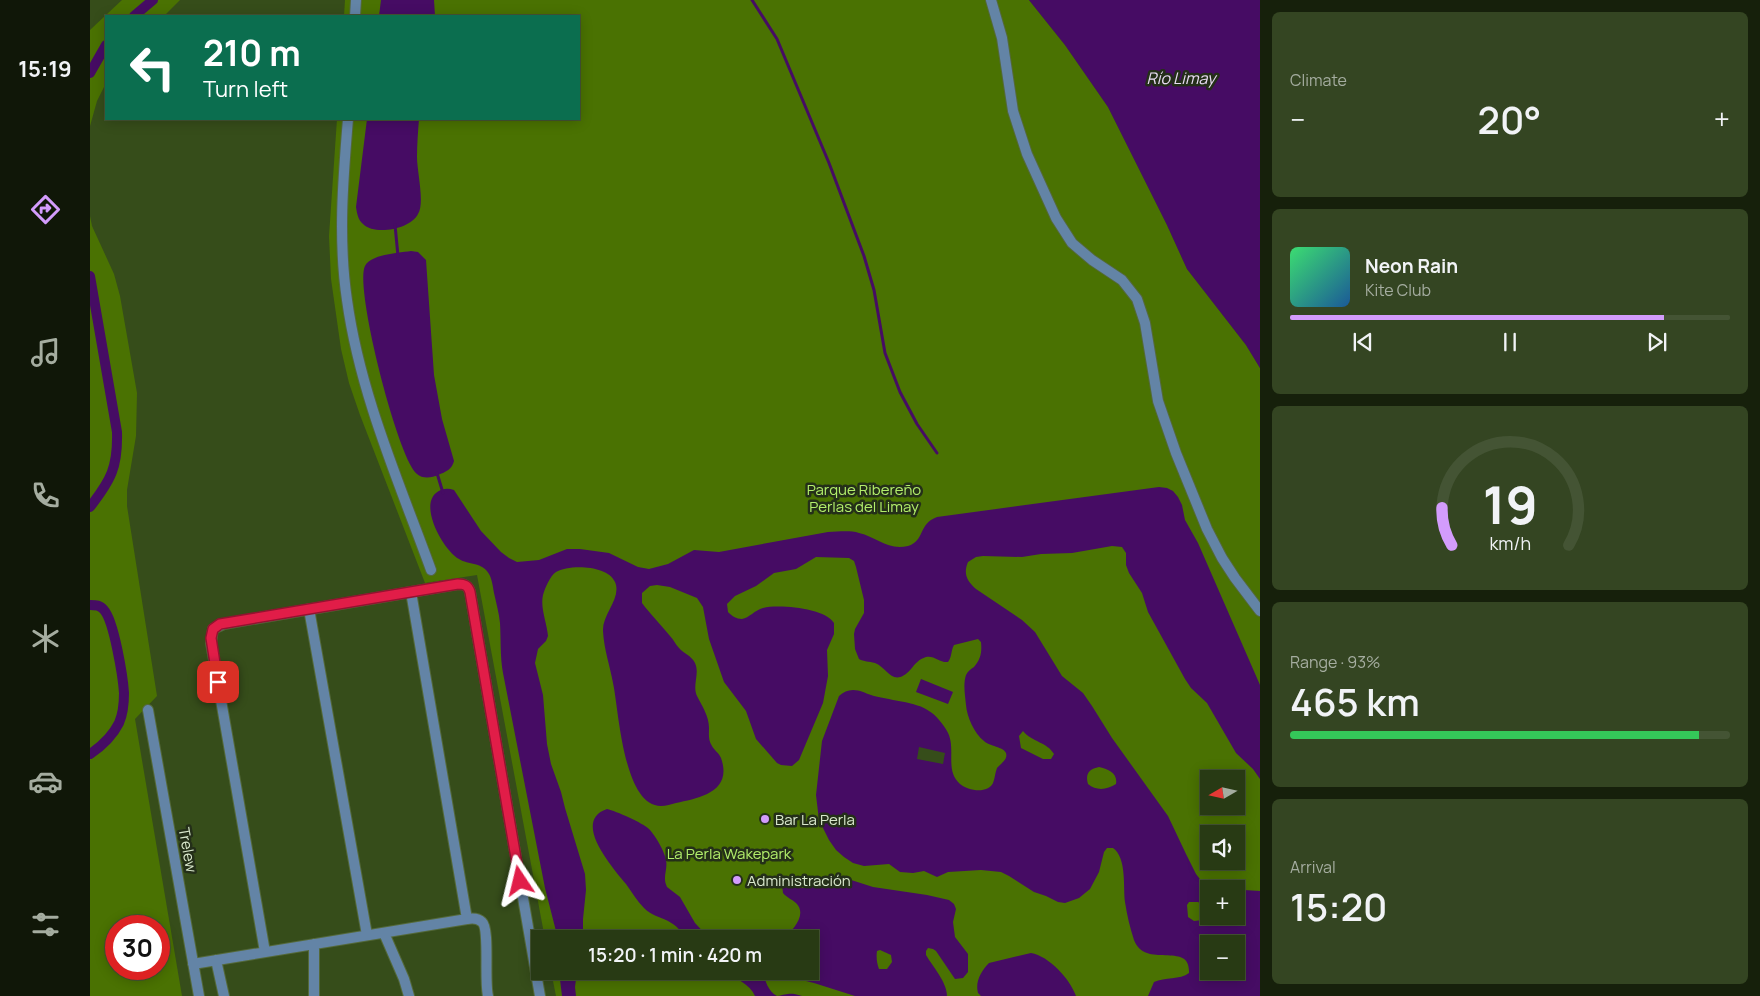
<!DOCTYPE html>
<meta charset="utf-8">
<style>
:root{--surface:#283a14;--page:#344522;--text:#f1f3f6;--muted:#a5ada0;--line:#445434;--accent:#d39cfc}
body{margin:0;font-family:Manrope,sans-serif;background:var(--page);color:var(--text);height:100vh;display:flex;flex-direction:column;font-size:19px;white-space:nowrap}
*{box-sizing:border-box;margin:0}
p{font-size:16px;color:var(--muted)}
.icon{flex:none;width:28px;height:28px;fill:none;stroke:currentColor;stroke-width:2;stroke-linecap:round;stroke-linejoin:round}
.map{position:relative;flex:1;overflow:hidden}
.side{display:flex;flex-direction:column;gap:12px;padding:12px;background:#16200b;width:500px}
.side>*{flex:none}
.hud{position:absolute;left:15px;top:15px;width:475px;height:105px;border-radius:0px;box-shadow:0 2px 12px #0003,0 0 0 1px var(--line);background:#0b6e4f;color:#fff;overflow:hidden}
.needle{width:32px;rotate:261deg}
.fabs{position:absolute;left:1110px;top:770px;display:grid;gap:10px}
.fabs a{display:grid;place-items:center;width:45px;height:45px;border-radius:0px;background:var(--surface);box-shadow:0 2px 12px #0003,0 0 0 1px var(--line);font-size:25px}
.speed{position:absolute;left:15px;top:915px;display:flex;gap:10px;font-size:25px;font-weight:700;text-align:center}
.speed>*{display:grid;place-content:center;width:65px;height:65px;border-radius:50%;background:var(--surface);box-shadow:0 2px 12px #0003,0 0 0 1px var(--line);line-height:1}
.speed .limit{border:8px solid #d22;background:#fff;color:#111}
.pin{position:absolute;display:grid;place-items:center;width:42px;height:42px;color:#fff;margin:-21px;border-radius:10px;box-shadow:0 2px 8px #0006}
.me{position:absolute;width:55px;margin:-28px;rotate:350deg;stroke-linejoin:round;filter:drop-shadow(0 0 4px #0008)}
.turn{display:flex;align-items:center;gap:18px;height:105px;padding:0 15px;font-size:22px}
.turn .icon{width:65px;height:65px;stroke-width:2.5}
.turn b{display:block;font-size:35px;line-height:42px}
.big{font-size:38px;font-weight:600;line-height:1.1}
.side .widget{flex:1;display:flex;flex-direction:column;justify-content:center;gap:8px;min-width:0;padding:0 18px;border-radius:8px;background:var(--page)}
.side .dial{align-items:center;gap:0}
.dial svg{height:130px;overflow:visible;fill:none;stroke:var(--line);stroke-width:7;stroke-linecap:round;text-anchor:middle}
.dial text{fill:var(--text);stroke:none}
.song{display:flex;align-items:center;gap:15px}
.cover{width:60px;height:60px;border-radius:8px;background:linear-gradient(135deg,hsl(140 70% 55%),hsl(210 70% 35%))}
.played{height:5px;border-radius:2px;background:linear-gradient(90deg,var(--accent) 85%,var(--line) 85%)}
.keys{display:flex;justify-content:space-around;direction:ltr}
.heat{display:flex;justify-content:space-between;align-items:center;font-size:28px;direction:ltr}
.charge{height:8px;border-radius:4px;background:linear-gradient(90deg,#34c759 93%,var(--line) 0)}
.trip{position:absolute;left:441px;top:930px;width:288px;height:50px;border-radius:0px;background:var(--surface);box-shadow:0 2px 12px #0003,0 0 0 1px var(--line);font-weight:600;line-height:50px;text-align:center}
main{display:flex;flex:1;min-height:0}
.menu{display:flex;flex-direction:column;width:90px;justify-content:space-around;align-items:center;background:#101708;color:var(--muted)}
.menu .icon{width:35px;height:35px}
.menu .active{color:var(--accent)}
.menu b{font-size:22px;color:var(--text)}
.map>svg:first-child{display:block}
.green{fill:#4a7202;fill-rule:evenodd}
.water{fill:#460c64;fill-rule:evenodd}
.pier{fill:#364d1a}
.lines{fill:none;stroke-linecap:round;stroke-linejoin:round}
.stream{stroke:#460c64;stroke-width:3}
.canal{stroke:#460c64;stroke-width:10}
.minor-casing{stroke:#54693a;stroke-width:12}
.minor{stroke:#6384a6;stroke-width:10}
.route-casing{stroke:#92132f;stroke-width:12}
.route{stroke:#e11d48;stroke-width:9}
.poi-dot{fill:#d39cfc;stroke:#242f19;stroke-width:2}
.labels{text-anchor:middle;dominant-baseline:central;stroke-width:5;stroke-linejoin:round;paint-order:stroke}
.park-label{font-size:15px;fill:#b2ee6b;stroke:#242f19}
.poi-label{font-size:15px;fill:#dae9cd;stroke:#242f19;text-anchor:start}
.street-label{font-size:15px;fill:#dae9cd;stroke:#242f19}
.water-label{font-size:16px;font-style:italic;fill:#e9dcf4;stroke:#242f19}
</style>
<main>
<nav class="menu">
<b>15:19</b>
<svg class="icon active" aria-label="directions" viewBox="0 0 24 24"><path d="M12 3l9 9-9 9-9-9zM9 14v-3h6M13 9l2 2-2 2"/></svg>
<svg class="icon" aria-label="music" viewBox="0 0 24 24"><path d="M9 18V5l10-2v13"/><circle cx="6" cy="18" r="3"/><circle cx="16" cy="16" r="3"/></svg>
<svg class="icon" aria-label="phone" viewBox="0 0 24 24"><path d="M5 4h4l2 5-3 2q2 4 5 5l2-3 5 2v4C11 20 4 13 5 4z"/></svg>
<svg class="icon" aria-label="climate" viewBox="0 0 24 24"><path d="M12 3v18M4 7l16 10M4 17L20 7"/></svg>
<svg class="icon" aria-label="car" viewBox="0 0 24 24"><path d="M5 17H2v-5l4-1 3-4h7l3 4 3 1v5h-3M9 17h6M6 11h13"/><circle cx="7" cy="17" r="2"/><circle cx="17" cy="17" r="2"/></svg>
<svg class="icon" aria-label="filters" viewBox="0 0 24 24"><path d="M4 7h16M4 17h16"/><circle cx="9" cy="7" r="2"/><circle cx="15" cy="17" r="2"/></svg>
</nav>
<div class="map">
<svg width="1170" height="996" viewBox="0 0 1170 996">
<rect width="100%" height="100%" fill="#364d1a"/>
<!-- green -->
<path class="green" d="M32,0H90L74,16H16V83L7,101L0,126V30Z
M255,0H939L975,45L1018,107L1077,225L1097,269L1156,345L1170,368V996H466L461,971H720V939H455L387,575L335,583L270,415L259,383L251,349L241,279L239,236L247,119H489V16H254ZM1119,779H1146V806H1119ZM1119,834H1146V861H1119ZM1119,889H1146V916H1119ZM1119,944H1146V971H1119Z
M0,216L2,226L24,274L30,296L47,393L46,436L37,490V506L67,696L45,719L92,996H0ZM26,926H69V969H26Z"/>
<!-- water -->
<path class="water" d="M291,0H344L345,16H289Z
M939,0H1170V368L1156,345L1097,269L1077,225L1018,107L975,45Z
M277,119H329C328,132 327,144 327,157C327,172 335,203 328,214C321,229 285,236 273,224C268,220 267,213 266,207Z
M321,251L328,252L336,260L344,375L352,419L364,461C362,469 356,472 348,475C342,478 332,479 327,474C308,459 264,287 275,266C281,254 309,253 321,251Z
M1069,487L1077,488L1083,491L1088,497L1092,505L1095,520L1108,543L1170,685V779L1163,769L1146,753L1117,703L1101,688L1095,679L1058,612L1052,593L1039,573L1036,565V553L1032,547L1022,546L982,553L951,554L932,557L893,556L886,557L878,562C873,574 877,581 886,589L932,620L945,632L972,676L993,693L1002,706L1022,738L1078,816L1096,854L1106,874L1119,891V908L1108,902H1099L1097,905L1098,917L1104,921L1113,920L1119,916H1146V893L1154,890L1170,891V996H1058L1064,982C1075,977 1090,980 1099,973C1101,940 1055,970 1044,940C1040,928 1037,915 1035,902C1033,887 1037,858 1023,848H1017L1014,852L1009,872L1000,889L989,898L975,903L968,902L956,896L944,892L919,876L911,872L891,870L858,872L847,877L834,871L823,873L810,872L799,864L774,866L763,863L754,857L746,850L739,840L729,820L726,795L732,741L749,696C753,692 758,690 763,690C770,690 775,693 781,695C796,700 828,702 839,711C846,715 853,724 857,731C867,748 854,770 870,784C878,791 898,794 903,783C905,778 905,773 907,768C911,763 918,760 916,753C914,747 899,746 894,741C884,733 877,717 876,705C875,695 873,684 876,675C878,671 881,669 884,667C891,659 892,652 891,642L888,639L864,645C861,650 862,657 858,662C850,663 844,655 836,657C829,659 825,664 821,669C803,689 798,668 785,663C779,661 774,662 769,659L765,649L764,634L765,629L774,613V600L766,567L764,561L759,558L726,557L706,569L684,573L666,586L645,596L637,604L638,612C642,616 646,619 652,619C659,618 665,610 673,608C689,604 735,608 744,623V634L737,650L738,676L733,703L709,760L702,766L691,765L687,763L666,739L656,711L634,682L619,639L613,607L607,598L580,587L567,585L560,586L552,593V603L555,607C563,617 572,626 580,636C584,640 585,644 589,648C594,654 601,655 605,663C610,674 602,685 607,696C612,706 619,716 619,728C619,734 618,740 622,746C624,750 629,753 631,758C643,792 609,798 586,803C581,804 576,806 571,806C533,806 529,710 523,683C520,666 514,650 513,631C512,614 532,598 525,582C518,565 479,564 466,572C460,576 455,588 453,595C450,608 457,623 458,636L456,641L448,649L445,663L453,695L457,744L461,764L471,792L475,808L495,874L496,890L493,919V939H468L455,888L413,673C410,656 411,640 410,623C409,613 406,602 404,593C403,587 402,579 399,574C393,562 378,565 369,559C354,551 329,507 346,493C352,488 358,488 364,490L391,531L411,552L419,558L427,562L449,560L477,549H490L519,553L548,567L559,569L578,564L604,550L629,552L738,532C748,532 759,530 769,533C787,537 798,551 818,546C835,541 828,524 847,517ZM933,731C942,742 957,742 964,754L961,759H953L931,748L929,736ZM1009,767C1018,769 1028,773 1026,784C1017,790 1006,791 998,784C995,774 999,769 1009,767ZM1119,944H1146V962L1153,964L1155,967L1152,975L1134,977L1132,975V971H1119Z
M831,679L863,692L858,704L826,692Z
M517,809C526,811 553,823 559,829C565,835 575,852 576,860C578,870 572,877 577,887L590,897L605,923L620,939H598C592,932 586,925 578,921C570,917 561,915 554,908C547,901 542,892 536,884C523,868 481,821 517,809Z
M751,879H758L783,887L837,895L859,900L864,904L866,909L863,922L865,937L878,954V972L873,978L865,979L846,951L843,949L838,948L836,951V955C843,967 857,982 857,996H765L724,983L708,979L694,971H720V939H694C702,930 718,915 706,903C702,899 697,898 693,893L692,885L697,883L713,888ZM790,950L801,955L802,962L797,969H789C787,964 786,957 787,951Z
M941,953C959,956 980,979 986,996H891L888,993C885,982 891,971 899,963Z
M469,971H487L485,987L486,996H472Z
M634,971H673C675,981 678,991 687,996C698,994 700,992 712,996H665C660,984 645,978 634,971Z"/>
<!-- pier -->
<path class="pier" d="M829,747L855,753L853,764L827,759Z"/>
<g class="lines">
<!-- stream -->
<path class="stream" d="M662,0L687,39L739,163L774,256L784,290L795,353L810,392L827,424L847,453
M305,225L308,256
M347,473L353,493"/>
<!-- canal -->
<path class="canal" d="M44,16L63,0
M0,73L16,45
M0,276L27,432C28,467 21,480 0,507
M0,605C6,605 10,605 14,610C24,621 33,677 34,693C34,703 33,714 29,723C22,737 12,746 0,754"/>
<!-- minor casing -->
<g class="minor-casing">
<path id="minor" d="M901,0L912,38L923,111L937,154L966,218L982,243L1002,260L1032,280L1047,299L1055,323L1068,401L1086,453L1117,529L1132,558L1145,578L1170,611
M265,16L266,0
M258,119C253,179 248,240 257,300C270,394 309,482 341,570
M321,592L377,919
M219,609L277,935
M58,710L109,996
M294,933L314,979L319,996
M224,944V996
M175,952L121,643L123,629L134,624L368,584C374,584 378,585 380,592L450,996
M126,960L134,996
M103,964L377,919C382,918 388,918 392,922C400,929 394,981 398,996"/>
</g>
<!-- minor -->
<use href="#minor" class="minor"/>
</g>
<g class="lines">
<!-- route casing -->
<g class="route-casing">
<path id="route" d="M128,682L121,638L123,629L130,624L368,584C374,584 378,585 380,592L430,881"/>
</g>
<!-- route -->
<use href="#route" class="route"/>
</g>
<!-- markers -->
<g class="poi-dot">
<circle cx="675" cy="819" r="5"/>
<circle cx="647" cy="880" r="5"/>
</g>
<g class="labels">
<!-- park labels -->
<g class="park-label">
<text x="774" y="489">Parque Ribereño<tspan x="774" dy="17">Perlas del Limay</tspan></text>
<text x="639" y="853">La Perla Wakepark</text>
</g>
<!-- poi labels -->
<g class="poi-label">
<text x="685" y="819">Bar La Perla</text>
<text x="657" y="880">Administración</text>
</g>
<!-- street labels -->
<g class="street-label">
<text transform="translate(98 850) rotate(80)">Trelew</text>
</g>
<!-- water labels -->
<g class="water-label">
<text x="1091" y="78">Río Limay</text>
</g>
</g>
</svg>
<div class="fabs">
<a><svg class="needle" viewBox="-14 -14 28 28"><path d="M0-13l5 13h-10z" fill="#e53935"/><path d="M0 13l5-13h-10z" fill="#a5ada0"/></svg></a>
<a><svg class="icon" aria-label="sound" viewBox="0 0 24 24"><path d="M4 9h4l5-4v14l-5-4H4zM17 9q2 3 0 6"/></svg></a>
<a>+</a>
<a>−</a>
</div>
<div class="speed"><div class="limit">30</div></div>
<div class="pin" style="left:128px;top:682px;background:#d93025"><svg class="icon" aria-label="arrive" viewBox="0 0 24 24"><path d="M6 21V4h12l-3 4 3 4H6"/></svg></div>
<svg class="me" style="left:430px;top:881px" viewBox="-20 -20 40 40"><path d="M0-17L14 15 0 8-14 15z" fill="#e11d48" stroke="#fff" stroke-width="4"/></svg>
<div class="trip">15:20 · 1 min · 420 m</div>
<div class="hud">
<div class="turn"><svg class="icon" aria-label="left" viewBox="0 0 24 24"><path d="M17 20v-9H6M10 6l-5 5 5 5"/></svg><div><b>210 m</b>Turn left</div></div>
</div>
</div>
<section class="side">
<div class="widget"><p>Climate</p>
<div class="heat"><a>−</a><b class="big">20°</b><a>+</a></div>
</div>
<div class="widget">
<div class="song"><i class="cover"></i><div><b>Neon Rain</b><p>Kite Club</p></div></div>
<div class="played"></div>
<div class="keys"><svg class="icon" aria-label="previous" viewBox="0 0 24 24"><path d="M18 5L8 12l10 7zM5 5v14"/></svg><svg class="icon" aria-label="pause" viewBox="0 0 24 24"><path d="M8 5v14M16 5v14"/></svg><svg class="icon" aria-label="next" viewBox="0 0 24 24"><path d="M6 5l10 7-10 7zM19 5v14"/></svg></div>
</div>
<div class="widget dial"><svg viewBox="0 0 100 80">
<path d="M14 69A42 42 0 1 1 86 69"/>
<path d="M14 69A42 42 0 0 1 8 46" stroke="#d39cfc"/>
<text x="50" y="56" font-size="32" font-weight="700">19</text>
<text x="50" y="72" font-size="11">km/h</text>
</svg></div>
<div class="widget"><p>Range · 93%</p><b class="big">465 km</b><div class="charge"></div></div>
<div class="widget"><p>Arrival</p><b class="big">15:20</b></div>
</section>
</main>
